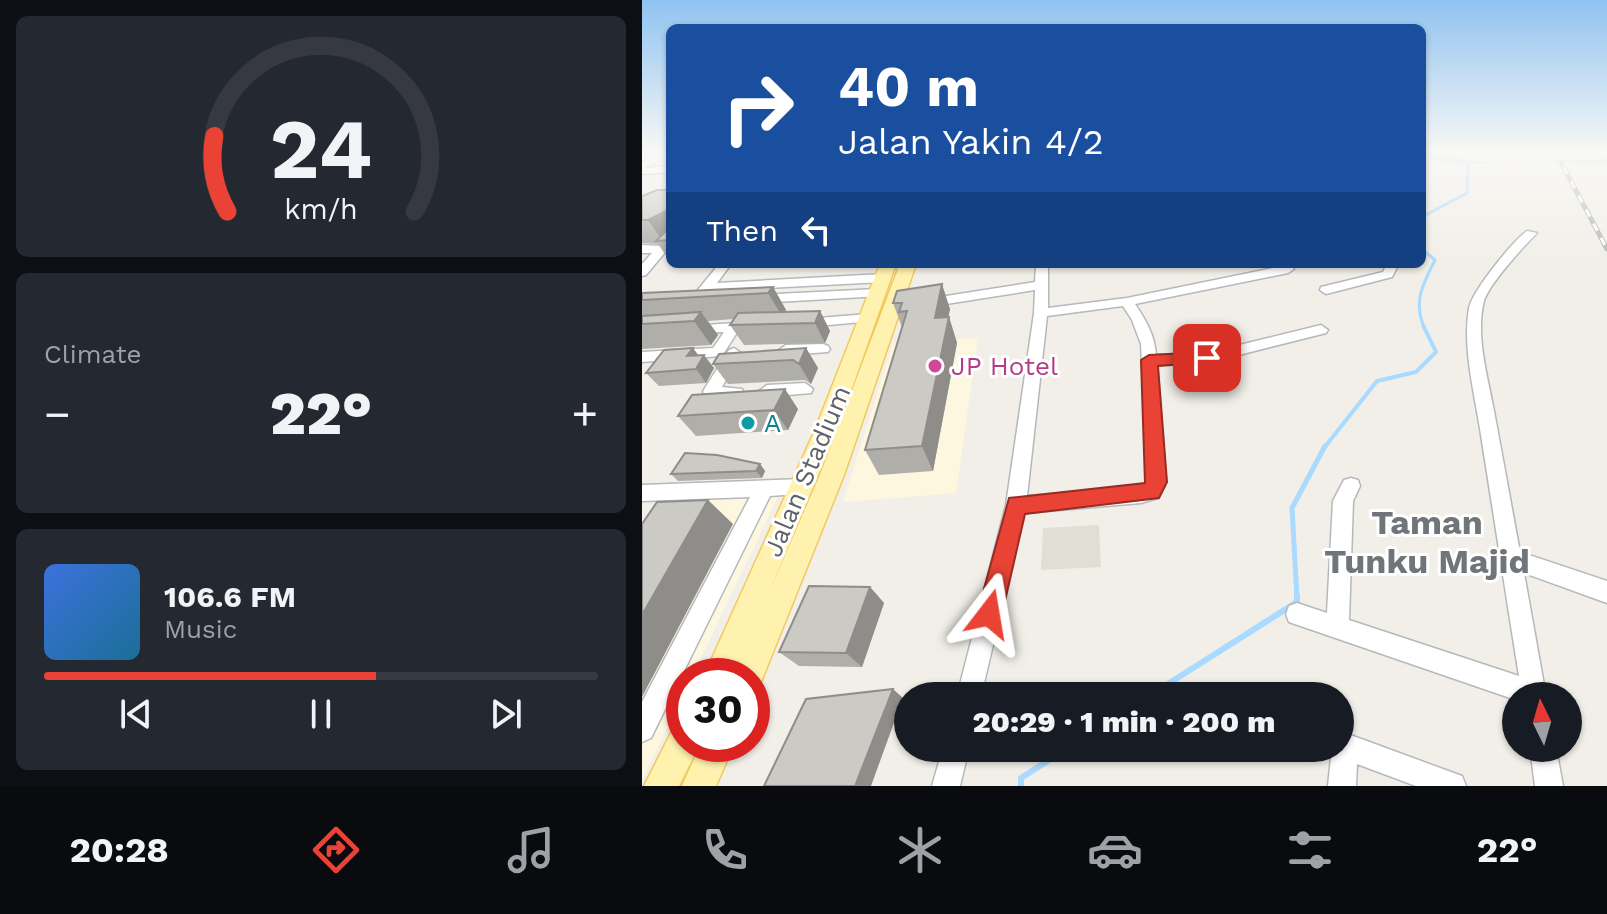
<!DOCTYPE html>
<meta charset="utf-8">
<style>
:root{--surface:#171b24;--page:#242831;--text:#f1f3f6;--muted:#9ea1a6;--line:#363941;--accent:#ea4335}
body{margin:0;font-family:"Work Sans",sans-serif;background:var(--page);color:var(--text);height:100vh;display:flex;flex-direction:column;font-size:30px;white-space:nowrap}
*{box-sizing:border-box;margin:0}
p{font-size:26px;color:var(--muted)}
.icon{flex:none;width:44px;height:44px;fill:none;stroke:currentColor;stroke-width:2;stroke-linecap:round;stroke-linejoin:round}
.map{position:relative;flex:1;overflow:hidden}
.sheet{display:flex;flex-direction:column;gap:16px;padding:16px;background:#0d0f14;width:642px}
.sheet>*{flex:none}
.hud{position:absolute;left:24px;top:24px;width:760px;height:244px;border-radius:12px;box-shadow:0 2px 6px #0004;background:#1a4fa0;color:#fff;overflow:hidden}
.needle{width:52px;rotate:355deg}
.buttons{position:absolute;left:860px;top:682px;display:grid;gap:16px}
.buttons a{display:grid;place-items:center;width:80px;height:80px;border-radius:50%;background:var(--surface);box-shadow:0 2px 6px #0004;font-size:40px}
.speed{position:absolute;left:24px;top:658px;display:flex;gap:16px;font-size:40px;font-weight:700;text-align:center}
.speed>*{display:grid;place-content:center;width:104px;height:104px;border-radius:50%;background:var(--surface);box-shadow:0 2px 6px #0004;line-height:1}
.speed .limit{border:12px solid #d22;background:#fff;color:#111}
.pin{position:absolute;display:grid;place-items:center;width:68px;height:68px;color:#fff;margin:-34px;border-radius:16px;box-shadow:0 4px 12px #0006}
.me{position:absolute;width:88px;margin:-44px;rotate:14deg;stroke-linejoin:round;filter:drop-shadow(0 0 6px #0008)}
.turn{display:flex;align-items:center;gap:28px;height:168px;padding:0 40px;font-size:36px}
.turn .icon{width:104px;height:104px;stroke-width:2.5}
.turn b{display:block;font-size:56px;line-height:68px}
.then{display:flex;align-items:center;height:76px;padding:0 40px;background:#0003;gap:16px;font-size:30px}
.big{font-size:60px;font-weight:800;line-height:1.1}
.sheet .widget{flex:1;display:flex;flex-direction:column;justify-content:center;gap:12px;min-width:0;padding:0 28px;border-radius:12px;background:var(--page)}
.sheet .dial{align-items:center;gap:0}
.dial svg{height:208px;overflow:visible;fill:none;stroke:var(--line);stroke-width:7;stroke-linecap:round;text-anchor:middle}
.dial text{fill:var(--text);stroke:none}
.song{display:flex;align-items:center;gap:24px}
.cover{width:96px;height:96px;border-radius:12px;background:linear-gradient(135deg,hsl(220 70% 55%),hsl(200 70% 35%))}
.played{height:8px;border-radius:4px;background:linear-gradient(90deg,var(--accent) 60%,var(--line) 60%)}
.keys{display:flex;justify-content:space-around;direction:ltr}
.heat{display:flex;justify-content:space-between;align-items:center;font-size:44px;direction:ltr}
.trip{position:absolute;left:252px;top:682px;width:460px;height:80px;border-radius:40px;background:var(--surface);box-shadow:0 2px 6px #0004;font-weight:800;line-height:80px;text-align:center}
.tabs{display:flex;height:128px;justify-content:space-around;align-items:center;background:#090b0e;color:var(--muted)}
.tabs .icon{width:56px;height:56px}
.tabs .on{color:var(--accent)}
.tabs b{font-size:36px;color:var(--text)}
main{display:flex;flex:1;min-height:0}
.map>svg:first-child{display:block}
.commercial{fill:#fef7e0}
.education{fill:#e1ded6}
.water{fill:#aadaff}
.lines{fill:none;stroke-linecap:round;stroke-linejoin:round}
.stream-far3{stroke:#aadaff;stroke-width:3}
.stream-far2{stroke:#aadaff;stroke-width:4}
.stream-far1{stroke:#aadaff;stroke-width:5}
.stream{stroke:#aadaff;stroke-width:6}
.minor-casing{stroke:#b5b8bc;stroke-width:3}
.major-casing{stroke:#f2c960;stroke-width:3}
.minor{fill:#fff;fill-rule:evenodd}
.major{fill:#fff2af;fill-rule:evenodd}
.rail-casing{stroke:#b6b7b8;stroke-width:5}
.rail{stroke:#fff;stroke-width:3;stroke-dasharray:8;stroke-linecap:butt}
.wall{fill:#afaea9}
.shaded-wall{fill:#8f8d8a}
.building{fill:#cccac5;stroke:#8f8d8a;stroke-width:2}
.route{fill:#ea4335;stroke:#982c22;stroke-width:2}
.hotel-dot{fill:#d1479c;stroke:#fff;stroke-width:3}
.culture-dot{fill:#0f9aa8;stroke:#fff;stroke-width:3}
.labels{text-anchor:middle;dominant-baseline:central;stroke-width:6;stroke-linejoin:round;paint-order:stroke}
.hotel-label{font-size:26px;fill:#b23c85;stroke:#fff;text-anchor:start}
.culture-label{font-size:26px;fill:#0d838f;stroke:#fff;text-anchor:start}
.street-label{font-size:26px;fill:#5f6368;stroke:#fff}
.near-neighbourhood-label{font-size:34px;font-weight:bold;fill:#70757a;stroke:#fff}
</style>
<main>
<section class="sheet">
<div class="widget dial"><svg viewBox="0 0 100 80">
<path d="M14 69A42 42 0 1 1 86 69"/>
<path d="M14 69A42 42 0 0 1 9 40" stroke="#ea4335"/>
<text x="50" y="56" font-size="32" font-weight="700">24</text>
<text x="50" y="72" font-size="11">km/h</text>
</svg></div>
<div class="widget"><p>Climate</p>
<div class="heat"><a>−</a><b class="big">22°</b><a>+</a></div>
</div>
<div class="widget">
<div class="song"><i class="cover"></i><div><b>106.6 FM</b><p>Music</p></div></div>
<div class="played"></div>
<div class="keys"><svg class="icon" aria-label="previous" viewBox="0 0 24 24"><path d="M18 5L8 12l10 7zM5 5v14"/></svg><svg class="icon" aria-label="pause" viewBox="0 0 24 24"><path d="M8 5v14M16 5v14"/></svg><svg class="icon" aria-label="next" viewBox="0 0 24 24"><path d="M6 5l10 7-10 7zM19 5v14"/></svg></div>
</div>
</section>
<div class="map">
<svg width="965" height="786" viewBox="0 0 965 786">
<rect width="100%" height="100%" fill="#f1efe8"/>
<!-- commercial -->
<path class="commercial" d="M336,338L314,493L201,502L251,343Z
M141,486L50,676H42V692L0,780V577L57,488Z"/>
<!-- education -->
<path class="education" d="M457,525L459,567L399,570L401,528Z"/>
<!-- water -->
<path class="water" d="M780,154L836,161L965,159V164C939,165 915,161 890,161C862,161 801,171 780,154Z"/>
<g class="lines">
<!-- stream-far3 -->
<path class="stream-far3" d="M780,217L825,193L826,163
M780,249L793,260C781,284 771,301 782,327"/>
<!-- stream-far2 -->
<path class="stream-far2" d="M682,448L735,381L774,372L794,352L781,325"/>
<!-- stream-far1 -->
<path class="stream-far1" d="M655,598L650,508L683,446"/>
<!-- stream -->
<path class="stream" d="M507,696L655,602V596
M379,786V778L426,748"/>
<!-- minor casing -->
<g class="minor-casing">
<path id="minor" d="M18,153L28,155L3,168L28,166V172L0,174V162Z
M885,231L895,233C882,246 847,284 842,301C833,335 846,378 852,411C861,458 869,505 878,552L965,581V603L882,573L904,696H874V700L647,622L644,614L647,606L655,603L685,613L691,501L702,480L709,478L716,480L718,486L711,501L707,620L877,676C864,596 852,516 839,435C833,395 820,348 827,308C831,290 870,242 885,231Z
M0,245L19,246L25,250L4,275L0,276V264L10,253H0Z
M77,264H89L75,283L241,274L247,278L241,282L69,291L67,294H57L55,291Z
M394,264H406V308L485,298L646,265L652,269L646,273L493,304C504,320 513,336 514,355L565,353L679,325L686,330L684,333L565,363L515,365L524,482L516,498L499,503L382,513L339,696H315L364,505L392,313L393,290L285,307L278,303L285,299L393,282ZM481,306L490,320L499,344L506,481L499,487L385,496L405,316Z
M740,264H753L755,267L750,277L684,294L678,290L679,287L741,272L743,268Z
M235,289L242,293L240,296L117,303L110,299L117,295Z
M226,314L231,315L233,318L231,321L164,327L157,323L164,319Z
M109,322L116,326L114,329L96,331L80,356L0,362V352L71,348L82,332L52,333L45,329L47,326Z
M181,344L186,346L188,349L186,352L144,355L137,350L144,345Z
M92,348L99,353L80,387L100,389L102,393L100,397L63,396L61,392L63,388L87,350Z
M163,383L171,389L169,393L125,397L117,391L125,385Z
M160,479L167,481L169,487L167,493L128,496L9,738L0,742V702L108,497L0,501V485Z
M703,733L820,776L824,786H774L715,764L714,786H686L690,748H698V735Z
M301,748H327L318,786H290Z
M888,748H914L921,786H893Z"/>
</g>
<!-- major casing -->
<g class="major-casing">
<path id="major" d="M238,264H254L195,430L125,597L178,475L258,264H274L202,475L117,687L110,690V676H62L173,430Z
M42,727V744H58L37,786H2L30,731Z
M59,744H92L74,786H40Z"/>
</g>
<!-- minor -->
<use href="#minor" class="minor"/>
<!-- major -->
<use href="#major" class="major"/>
<!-- rail casing -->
<g class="rail-casing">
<path id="rail" d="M914,153L965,249"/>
</g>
<!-- rail -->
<use href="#rail" class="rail"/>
</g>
<!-- wall -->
<path class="wall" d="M28,190V261L16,244L0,243V196Z
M131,287L144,310L143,312L178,311L188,331L183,343L102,345L88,325L92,319L66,321L76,335L69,345L0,349V293Z
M255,291L308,309L306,318L307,317L315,343L291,471L237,475L223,450L260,327L251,303Z
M51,348L56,355L72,368L64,383L17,386L4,373Z
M164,348L176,368L169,384L163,380L86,384L71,364Z
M156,409L146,430L54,436L36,416Z
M118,464L123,471L120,478L36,481L29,474Z
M228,587L242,603L220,667L157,666L137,652Z"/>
<!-- shaded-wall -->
<path class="shaded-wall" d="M28,209V240H20L6,220Z
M300,284L308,309L301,344L293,318Z
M131,287L144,310L140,316L126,293Z
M178,311L188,331L183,343L173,323Z
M59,312L76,335L69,345L52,321Z
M307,317L315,343L291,471L280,446Z
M51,348L59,359L62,355L72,368L64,383L45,356Z
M164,348L176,368L169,384L157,364Z
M143,389L156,409L146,430L132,410Z
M118,464L123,471L120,478L114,471Z
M66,500L91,524L0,697V615Z
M228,587L242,603L220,667L204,653Z
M251,689L261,698L229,786H213Z"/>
<!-- building -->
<path class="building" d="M15,190H28V209L6,220H0V196Z
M28,227V240L14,241Z
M300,284L293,318L307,317L280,446L223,450L265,311L257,312L260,303H251L255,291Z
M131,287L126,293L0,300V293Z
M178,311L173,323L88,325L96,313Z
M59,312L52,321L0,324V316Z
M51,348L45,356L62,355L54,369L4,373L22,350Z
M164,348L157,364L151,360L71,364L77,354Z
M143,389L132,410L36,416L50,395Z
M43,453L75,455L118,464L114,471L29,474Z
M66,500L0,615V524L15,502Z
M167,586L228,587L204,653L137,652Z
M251,689L213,786H122L164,699Z"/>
<!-- sky -->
<linearGradient id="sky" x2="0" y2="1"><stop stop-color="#8fc3f1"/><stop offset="0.58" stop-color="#f9f8f5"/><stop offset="1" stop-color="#f9f8f5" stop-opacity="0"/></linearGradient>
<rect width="965" height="263" fill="url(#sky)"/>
<!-- route -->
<path class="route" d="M565,352L574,358L571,362L516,366L525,482L517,498L383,514L360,614L356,623L347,627L338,623L335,614L367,498L503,483L499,360L507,355Z"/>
<!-- markers -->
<circle class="hotel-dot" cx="293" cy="366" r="8"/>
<circle class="culture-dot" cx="106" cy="423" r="8"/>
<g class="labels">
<!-- hotel labels -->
<g class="hotel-label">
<text x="309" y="366">JP Hotel</text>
</g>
<!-- culture labels -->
<g class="culture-label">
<text x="122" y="423">A</text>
</g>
<!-- street labels -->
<g class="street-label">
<text transform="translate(165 471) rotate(-67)">Jalan Stadium</text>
</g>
<!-- near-neighbourhood labels -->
<g class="near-neighbourhood-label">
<text x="785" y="522">Taman<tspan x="785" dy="39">Tunku Majid</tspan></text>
</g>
</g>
</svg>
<div class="buttons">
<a><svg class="needle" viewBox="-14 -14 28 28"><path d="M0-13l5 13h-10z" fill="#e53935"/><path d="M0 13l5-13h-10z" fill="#9ea1a6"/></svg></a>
</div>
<div class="speed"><div class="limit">30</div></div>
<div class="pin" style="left:565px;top:358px;background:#d93025"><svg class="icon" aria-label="arrive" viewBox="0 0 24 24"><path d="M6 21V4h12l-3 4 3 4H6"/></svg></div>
<svg class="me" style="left:347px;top:614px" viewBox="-20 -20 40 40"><path d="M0-17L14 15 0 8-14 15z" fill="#ea4335" stroke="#fff" stroke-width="4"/></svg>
<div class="trip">20:29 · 1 min · 200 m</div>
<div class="hud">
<div class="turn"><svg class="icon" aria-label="right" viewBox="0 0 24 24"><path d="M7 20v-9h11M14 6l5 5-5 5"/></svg><div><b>40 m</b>Jalan Yakin 4/2</div></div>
<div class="then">Then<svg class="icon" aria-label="left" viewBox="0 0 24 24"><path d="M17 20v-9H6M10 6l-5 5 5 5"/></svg></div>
</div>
</div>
</main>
<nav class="tabs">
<b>20:28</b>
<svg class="icon on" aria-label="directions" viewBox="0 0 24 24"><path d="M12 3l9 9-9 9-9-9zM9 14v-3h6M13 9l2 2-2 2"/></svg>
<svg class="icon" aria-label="music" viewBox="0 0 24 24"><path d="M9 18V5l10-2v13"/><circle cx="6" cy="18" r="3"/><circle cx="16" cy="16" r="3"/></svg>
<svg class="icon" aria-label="phone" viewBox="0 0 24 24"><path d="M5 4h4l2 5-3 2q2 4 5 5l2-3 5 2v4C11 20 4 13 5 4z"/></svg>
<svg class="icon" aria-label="climate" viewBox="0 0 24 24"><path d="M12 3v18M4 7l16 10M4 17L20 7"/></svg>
<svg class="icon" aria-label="car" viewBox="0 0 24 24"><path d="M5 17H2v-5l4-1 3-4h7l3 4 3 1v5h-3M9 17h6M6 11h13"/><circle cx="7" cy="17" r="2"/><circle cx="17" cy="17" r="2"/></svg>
<svg class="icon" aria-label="filters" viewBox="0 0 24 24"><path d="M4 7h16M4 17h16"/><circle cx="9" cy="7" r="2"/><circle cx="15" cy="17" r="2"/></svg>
<b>22°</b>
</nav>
